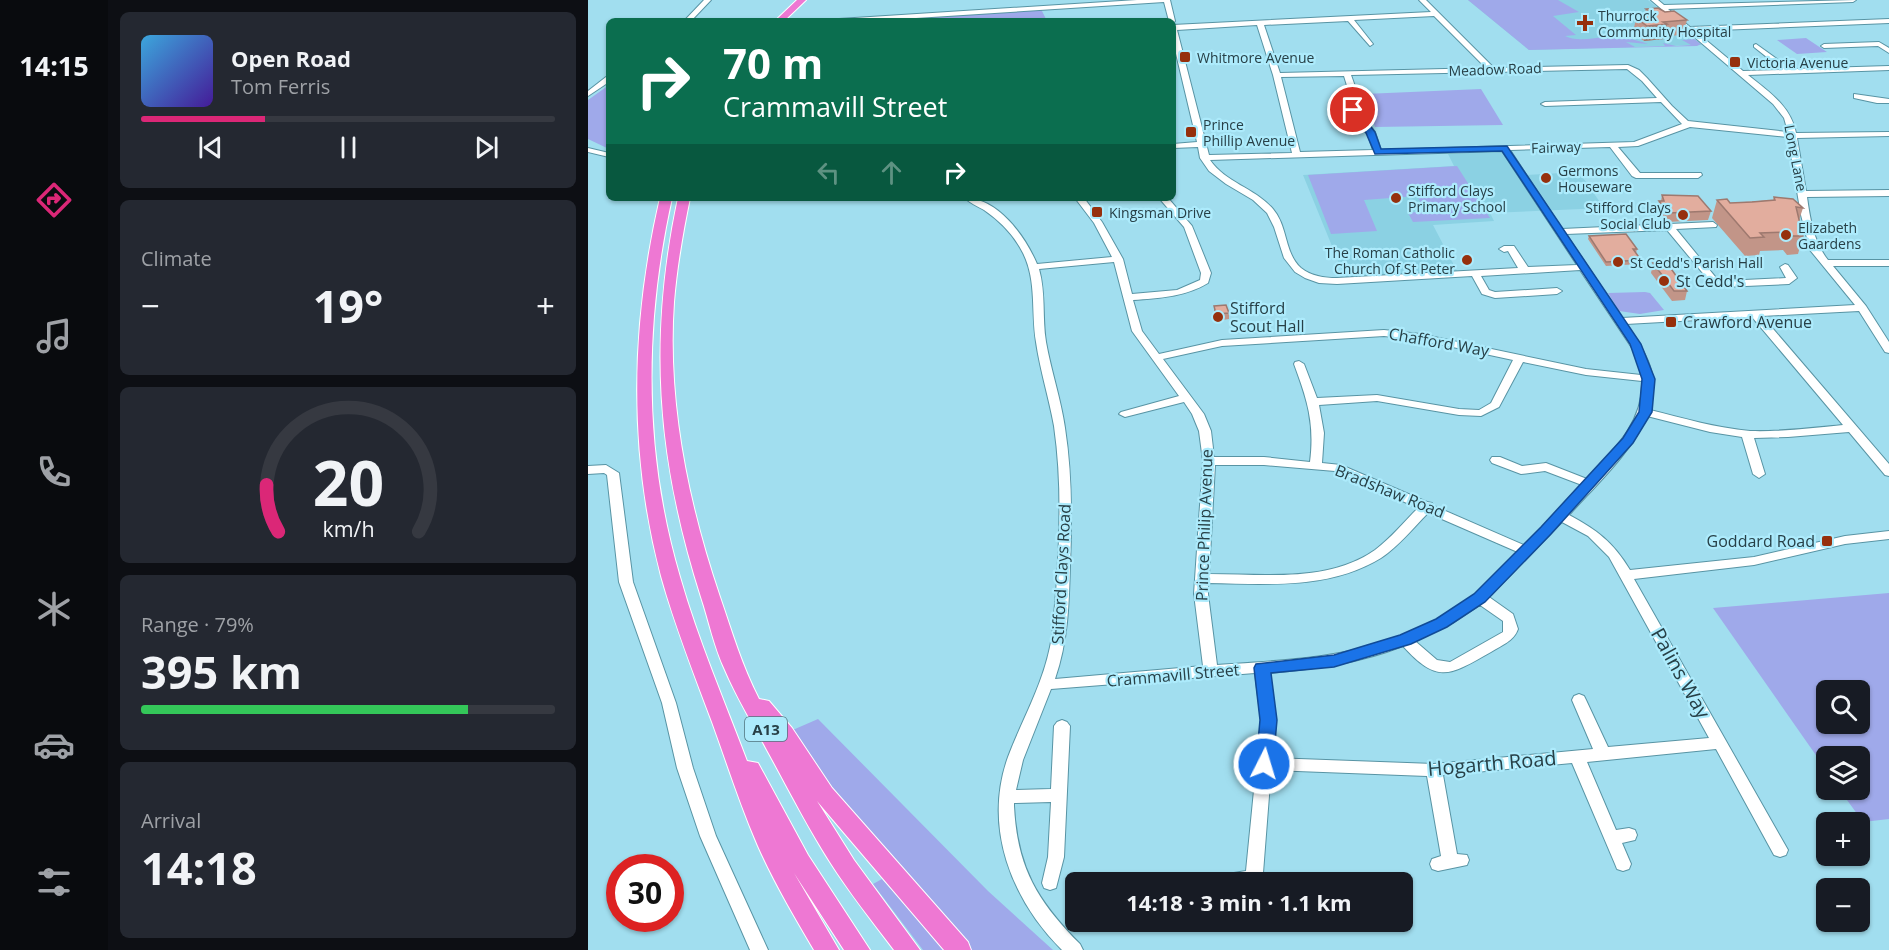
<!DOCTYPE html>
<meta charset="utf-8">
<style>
:root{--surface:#171b24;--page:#242831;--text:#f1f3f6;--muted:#9ea1a6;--line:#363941;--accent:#db2777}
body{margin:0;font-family:"Open Sans",sans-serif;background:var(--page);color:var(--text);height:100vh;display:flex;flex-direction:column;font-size:22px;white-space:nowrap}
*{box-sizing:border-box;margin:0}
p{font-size:20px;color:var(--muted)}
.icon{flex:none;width:33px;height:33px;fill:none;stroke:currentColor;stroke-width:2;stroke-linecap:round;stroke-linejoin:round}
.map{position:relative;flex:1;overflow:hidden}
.panel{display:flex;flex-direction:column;gap:12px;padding:12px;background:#0d0f14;width:480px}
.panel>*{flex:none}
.guide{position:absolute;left:18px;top:18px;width:570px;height:183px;border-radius:9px;box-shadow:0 2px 4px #0004;background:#0b6e4f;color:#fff;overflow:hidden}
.buttons{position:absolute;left:1228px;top:680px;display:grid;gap:12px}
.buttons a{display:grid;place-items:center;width:54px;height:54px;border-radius:9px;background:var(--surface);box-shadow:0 2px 4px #0004;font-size:30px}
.speed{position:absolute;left:18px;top:854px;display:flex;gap:12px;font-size:30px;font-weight:700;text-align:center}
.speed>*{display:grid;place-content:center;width:78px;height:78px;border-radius:50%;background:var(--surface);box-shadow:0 2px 4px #0004;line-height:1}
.speed .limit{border:9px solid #d22;background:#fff;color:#111}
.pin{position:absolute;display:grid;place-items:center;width:51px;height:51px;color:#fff;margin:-26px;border:3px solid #fff;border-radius:50%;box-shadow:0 2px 6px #0007}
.me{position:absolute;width:66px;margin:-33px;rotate:5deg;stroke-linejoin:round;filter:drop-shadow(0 0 4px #0008)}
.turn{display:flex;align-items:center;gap:21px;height:126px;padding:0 18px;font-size:27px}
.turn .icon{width:78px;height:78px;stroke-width:2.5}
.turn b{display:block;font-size:42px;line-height:51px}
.lanes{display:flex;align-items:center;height:57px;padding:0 18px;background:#0003;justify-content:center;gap:30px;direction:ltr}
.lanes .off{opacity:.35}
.big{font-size:45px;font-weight:700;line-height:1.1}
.panel .tile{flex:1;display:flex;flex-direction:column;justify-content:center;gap:9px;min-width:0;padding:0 21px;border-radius:9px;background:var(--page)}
.panel .dial{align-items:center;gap:0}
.dial svg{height:156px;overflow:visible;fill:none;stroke:var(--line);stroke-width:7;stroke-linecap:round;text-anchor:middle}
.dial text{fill:var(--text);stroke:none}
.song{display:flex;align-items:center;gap:18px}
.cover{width:72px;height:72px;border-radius:9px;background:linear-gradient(135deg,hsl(200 70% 55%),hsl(260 70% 35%))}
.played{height:6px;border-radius:3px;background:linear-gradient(90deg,var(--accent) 30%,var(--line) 30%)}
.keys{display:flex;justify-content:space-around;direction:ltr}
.heat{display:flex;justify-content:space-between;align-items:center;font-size:33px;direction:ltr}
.charge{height:9px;border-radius:4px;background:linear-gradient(90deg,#34c759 79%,var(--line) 0)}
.trip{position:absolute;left:477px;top:872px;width:348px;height:60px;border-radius:9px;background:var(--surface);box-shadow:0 2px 4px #0004;font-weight:700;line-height:60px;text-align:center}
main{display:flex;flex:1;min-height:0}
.tab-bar{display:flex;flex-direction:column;width:108px;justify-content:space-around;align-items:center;background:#090b0e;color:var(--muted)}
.tab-bar .icon{width:42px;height:42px}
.tab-bar .active{color:var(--accent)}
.tab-bar b{font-size:27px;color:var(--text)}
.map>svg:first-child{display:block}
.built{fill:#8bd1e3}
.green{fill:#9fa9ea;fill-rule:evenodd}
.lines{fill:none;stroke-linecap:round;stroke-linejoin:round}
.minor-casing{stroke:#5894a4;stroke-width:2}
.highway-casing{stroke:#fff;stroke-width:2}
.minor{fill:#fff;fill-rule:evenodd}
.highway{fill:#ee78d3;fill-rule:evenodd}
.wall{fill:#c29588}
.shaded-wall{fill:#9e796f}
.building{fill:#e2ad9e;stroke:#9e796f;stroke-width:1.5}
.route{fill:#1a73e8;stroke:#114b97;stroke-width:1.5}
.poi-dot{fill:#96300d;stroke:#adebfc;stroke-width:2}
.labels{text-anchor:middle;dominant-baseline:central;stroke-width:4.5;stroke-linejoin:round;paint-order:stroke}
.far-poi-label{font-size:14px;fill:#274047;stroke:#adebfc;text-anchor:start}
.far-street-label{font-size:14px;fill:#274047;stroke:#adebfc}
.shield{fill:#adebfc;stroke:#4f737d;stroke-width:1.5}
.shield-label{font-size:15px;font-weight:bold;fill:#274047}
.poi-label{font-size:16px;fill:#274047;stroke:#adebfc;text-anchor:start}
.street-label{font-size:16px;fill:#274047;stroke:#adebfc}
.near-street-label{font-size:20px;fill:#274047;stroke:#adebfc}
</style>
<main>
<nav class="tab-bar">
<b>14:15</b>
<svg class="icon active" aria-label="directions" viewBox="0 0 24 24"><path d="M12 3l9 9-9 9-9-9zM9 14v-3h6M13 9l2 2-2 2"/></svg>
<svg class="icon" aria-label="music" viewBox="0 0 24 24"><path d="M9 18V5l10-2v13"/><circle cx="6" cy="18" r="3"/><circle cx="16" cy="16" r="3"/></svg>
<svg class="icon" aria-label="phone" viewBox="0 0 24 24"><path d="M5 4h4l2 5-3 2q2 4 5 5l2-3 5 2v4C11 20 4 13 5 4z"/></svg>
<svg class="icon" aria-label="climate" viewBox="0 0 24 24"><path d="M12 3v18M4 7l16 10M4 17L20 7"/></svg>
<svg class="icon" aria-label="car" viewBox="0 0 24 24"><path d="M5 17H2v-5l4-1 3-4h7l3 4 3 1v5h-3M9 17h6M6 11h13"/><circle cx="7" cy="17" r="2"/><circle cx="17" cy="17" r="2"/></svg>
<svg class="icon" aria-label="filters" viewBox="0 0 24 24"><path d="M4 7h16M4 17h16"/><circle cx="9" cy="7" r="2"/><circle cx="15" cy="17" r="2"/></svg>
</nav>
<section class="panel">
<div class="tile">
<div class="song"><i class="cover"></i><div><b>Open Road</b><p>Tom Ferris</p></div></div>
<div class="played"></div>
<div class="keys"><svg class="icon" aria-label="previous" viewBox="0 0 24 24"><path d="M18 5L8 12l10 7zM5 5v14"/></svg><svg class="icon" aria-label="pause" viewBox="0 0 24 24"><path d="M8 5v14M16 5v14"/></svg><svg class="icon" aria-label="next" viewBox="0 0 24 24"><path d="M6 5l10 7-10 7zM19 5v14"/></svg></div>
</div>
<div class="tile"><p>Climate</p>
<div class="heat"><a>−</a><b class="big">19°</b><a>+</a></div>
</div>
<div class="tile dial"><svg viewBox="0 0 100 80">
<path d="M14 69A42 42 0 1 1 86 69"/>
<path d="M14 69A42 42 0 0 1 8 45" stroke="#db2777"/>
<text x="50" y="56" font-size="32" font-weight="700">20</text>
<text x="50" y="72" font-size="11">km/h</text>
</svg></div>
<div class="tile"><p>Range · 79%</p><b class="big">395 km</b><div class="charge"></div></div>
<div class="tile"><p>Arrival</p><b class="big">14:18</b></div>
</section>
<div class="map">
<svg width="1301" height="950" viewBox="0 0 1301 950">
<rect width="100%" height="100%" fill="#a1deef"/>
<!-- built -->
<path class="built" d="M880,0H1060L1114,45L941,50Z
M922,151L938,175L991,172L1016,208L902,213L906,221L845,225L869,271L757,278L715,175L866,166L860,154Z"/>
<!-- green -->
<path class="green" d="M880,0H970L991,12L965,16L988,35L977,36C991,43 1009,36 1023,37C1034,37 1050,40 1060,44L1038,42L1047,47L1077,46L1075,43L1088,46L1103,45L1094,40L1106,39L1113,44L1109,46L941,50Z
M453,9L459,21H336L335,18Z
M1218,38L1239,52L1209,54L1189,40Z
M21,85V149L0,139V100Z
M893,89L915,125L787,127L776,94Z
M869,166L902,218L825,222L820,213L838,211L829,196L776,200L789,231L743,234L720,175Z
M1057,292L1062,293L1076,310L1052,314L1031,311L1020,293Z
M1301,593V819L1275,822L1251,789H1272V756H1239V771L1125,608ZM1239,690H1272V723H1239Z
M230,719L400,891L465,950H379L266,817L202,729H207Z
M294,879L357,950H335L285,884Z"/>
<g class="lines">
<!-- minor casing -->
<g class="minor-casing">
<path id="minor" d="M116,0H123L103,21H96Z
M549,0H582L587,21L585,23V21H581L576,2L281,21H248L251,19Z
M831,0H838L906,68L1040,65L1051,70L1059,78L1084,106L1100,121L1200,132L1196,118L1185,104L1063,0H1070L1076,5L1268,0L1265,2L1080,9L1102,27L1301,19V23L1107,31L1155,71L1195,70L1166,47V45L1168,44L1203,69L1301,66V70L1160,75C1180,91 1203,106 1208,133L1301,132V136L1209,138L1218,191L1301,190V196L1219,197C1222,219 1226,243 1240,260H1301V266H1245L1278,306L1301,342V353L1297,352L1271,311L1174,316L1301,464V476L1297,475L1261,432L1200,437L1166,438L1177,474L1171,478L1165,474L1154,437L1122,432L1059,416C1044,452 1006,487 981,515C1009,530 1025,542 1042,570L1166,557L1257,536L1301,531V539L1257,544L1166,565L1046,579L1200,850L1198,855L1192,857L1186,855L1128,749L999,762L1028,830L1041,828L1047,830L1049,835L1047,840L1034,843L1043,864L1041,869L1035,871L1029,869L1027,864L984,763L855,775L869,854L879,855L881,860L879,865L850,871L844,869L842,864L844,859L853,856L839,776L683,770L675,873L687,876L689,881L645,882L644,878L646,873L658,871L673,720L667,673L463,689L435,760L428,790L463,789L466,726L469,722L474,720L479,722L482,726L476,857L468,888L462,890L456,888L454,883L460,857L463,802L426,803V806C429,867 449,901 492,944L495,950H474C423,899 395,827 420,757C434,720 454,686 462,647C466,630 466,611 468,593C472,538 474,481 466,426C461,398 452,370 448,342C443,312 449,281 435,253C426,235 412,221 396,210C389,206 382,203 377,198C410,198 437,236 449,264L524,257L506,223L487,198H496L514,222L535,259L544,294L589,290L612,280L613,273L596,227L571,198H580L604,226L623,273L620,283C597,297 572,298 545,300L554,331L571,354L634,340L796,330L832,334L998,369L1053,375L1048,354L992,270L893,276L901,290L907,292L969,288L974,291L969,294L907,298L894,294L884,276L749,284L731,283L717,278L707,272L696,258L686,227L679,213L665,200L638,184L621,171L612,158L610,147L585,148V144L609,142L585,41V25L843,12ZM846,16L898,68L692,73L676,25L760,21L782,46L785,44L766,20ZM669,25L685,75L704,153L621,155L589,30ZM1039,69L1054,81L1069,98L957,102L953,104L957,106L1073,102L1094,124L1046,142L793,150L787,132L769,110V92L763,75ZM756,76L761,92V110L779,132L785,150L712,152L693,77ZM1102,127L1200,137L1213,215L1222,250L1267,305L1034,318L978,234L1079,230L1123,283L1135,287L1201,284L1209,278L1200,265L1197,264L1192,267L1198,278L1136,281L1129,279L1088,229L1128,227L1129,225L1125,222L974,229L922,150L1022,147L1044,176L1048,178H1110L1114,175L1113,173H1052L1030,147L1050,146ZM914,151L989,265L940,267L926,246H916L911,249L916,252L920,251L930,268L749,278C736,278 723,276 713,268C696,253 700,226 685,209C667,188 638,183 622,160ZM526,262L544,331L591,396L533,412L531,414L537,417L596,402L604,414L611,431L615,461L606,594L615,666L467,679C480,642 481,603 482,565C484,519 484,473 477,428C473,399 463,371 458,342C454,318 458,293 451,269ZM1164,317L1255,425C1224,428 1193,432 1162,431C1128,428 1095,418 1062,410C1072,373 1058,354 1038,324ZM796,336L832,340L925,360L903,403L891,410L871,409L789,395L729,398L716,364L711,361L707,362L706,364C719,399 727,423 722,462L676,457H626L623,431L616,414L575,359L634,346ZM935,362L998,375L1054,381C1056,422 1025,451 999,479L958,463L934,466L912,457H904L902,460L904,463L933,474L957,471L994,485L938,546L846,506L844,503L839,502L753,465L734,463L736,433L731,405L789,401L871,415L893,416L911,407ZM627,465H676L747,471L830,508C816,522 803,538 787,550C740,583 675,574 621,574ZM840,513L932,553C913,571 895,590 874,604C796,657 719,659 629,665L620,594V583C679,584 741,590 793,558C811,546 825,528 840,513ZM974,522L1000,536L1021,557L1121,738L1020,747L998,700L996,696L991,694L986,696L984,700L1005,749L846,764L684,758L687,720L682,673C728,669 772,663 815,646C850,685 862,675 903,652C914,645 926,641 930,629L925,614L901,597ZM892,605L915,621V632L862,662L849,660L827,641L866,622Z
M1291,42L1301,48V53L1290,46L1236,48L1233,46L1236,44Z
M18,77H21V82L0,96V91Z
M1266,94L1301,99V103H1289L1266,98Z
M0,148L21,153V157L0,152Z
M18,465L31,473L45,582L88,703L105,768L128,836L180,950H162L112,836L89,768L74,703L31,582L19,475L16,473L0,474V466Z"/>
</g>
<!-- highway casing -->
<g class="highway-casing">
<path id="highway" d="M209,0H218L196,21H187Z
M72,198H84C56,324 55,452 92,577C110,640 136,700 159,761L170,763L220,855L282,950H256L206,873L251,950H226C206,916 186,882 170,846C152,805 139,763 124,722C106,674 87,626 73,576C40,451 43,323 72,198Z
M90,198H102C95,232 89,266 86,302C79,401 100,503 132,597C144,632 154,666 171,699L181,701L204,728L244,788L380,942L383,950H356L229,801L266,860L332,950H306C284,921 261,892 242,862C219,826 200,788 179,750C165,724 149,698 137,670C126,647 121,621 113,597C69,459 60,339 90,198Z"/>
</g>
<!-- minor -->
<use href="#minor" class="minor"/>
<!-- highway -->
<use href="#highway" class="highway"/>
</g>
<!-- wall -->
<path class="wall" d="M1058,9L1099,20L1095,35L1077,36L1076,39L1056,41L1045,33L1048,18L1056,16Z
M1074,195L1123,211L1120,220L1079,222L1069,210L1071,201H1073Z
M1186,197L1215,208L1211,220L1215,236L1210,254L1199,255L1195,250L1172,251L1171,255L1157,256L1124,218L1129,200L1142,203L1185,200Z
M1001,236L1049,249L1048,253L1053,260L1052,264L1018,266L1000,239Z
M1065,263L1099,291L1097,300L1084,301L1063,273Z
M626,306L641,313V319L629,321L626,313Z"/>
<!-- shaded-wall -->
<path class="shaded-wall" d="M1079,24L1076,39L1056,41L1059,26Z"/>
<!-- building -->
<path class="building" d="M1070,8L1077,12L1086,11L1099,20L1075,22L1079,24L1059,26L1048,18L1064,13L1058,9Z
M1074,195L1110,196L1123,211L1081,213L1071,201H1076Z
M1186,197L1205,199L1215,208L1208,207L1215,236H1205L1201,232L1172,233L1176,237L1162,238L1129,200L1139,199L1142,203L1164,202L1187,200Z
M1038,234L1049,249H1045L1053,260L1018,262L1001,236Z
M1065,263H1079L1099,291H1086Z
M638,305L641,313L628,314L626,306Z"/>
<!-- route -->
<path class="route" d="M762,108H768L787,132L793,149L919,146L1053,344L1067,379L1064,412L1045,443L963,534L897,602L859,627L823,644L746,667L683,673L689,720L685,764L683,768L676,771L670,768L668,764L672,720L666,668L668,664L746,655L812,635L848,619L886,594L953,527L1035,438L1051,412L1054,379L1042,344L914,151L787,154L778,133L761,110Z"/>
<!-- markers -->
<g class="poi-dot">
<path d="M994 14h6v6h6v6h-6v6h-6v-6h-6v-6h6z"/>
<rect x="591" y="51" width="12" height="12" rx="3"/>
<rect x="1141" y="56" width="12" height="12" rx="3"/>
<rect x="597" y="126" width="12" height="12" rx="3"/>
<circle cx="958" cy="178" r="6"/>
<circle cx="808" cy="198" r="6"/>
<rect x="503" y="206" width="12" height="12" rx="3"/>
<circle cx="1095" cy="215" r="6"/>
<circle cx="1198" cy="235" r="6"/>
<circle cx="879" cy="260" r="6"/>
<circle cx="1030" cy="262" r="6"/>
<circle cx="1076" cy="281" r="6"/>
<circle cx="630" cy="317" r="6"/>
<rect x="1077" y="316" width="12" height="12" rx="3"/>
<rect x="1233" y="535" width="12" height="12" rx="3"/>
</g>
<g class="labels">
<!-- far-poi labels -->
<g class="far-poi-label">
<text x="1010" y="15">Thurrock<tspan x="1010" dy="16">Community Hospital</tspan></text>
<text x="609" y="57">Whitmore Avenue</text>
<text x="1159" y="62">Victoria Avenue</text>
<text x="615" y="124">Prince<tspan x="615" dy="16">Phillip Avenue</tspan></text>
<text x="970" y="170">Germons<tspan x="970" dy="16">Houseware</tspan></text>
<text x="820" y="190">Stifford Clays<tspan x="820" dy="16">Primary School</tspan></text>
<text x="1083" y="207" text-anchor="end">Stifford Clays<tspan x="1083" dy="16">Social Club</tspan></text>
<text x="521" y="212">Kingsman Drive</text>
<text x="1210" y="227">Elizabeth<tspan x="1210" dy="16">Gaardens</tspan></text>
<text x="867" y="252" text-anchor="end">The Roman Catholic<tspan x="867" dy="16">Church Of St Peter</tspan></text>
<text x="1042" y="262">St Cedd's Parish Hall</text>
</g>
<!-- far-street labels -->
<g class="far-street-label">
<text transform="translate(907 69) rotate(-2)">Meadow Road</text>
<text transform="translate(968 147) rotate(-2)">Fairway</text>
<text transform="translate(1208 158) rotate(79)">Long Lane</text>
</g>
<!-- shield labels -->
<rect class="shield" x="157" y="717" width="42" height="24" rx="4.5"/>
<g class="shield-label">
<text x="178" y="729">A13</text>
</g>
<!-- poi labels -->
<g class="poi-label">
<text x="1088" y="281">St Cedd's</text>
<text x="642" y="308">Stifford<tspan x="642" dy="18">Scout Hall</tspan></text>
<text x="1095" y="322">Crawford Avenue</text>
<text x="1227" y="541" text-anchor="end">Goddard Road</text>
</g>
<!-- street labels -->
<g class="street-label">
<text transform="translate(851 342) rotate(10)">Chafford Way</text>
<text transform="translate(802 491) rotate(22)">Bradshaw Road</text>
<text transform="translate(616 525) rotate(-88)">Prince Philip Avenue</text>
<text transform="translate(473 574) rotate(-87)">Stifford Clays Road</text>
<text transform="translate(585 675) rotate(-5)">Crammavill Street</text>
</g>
<!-- near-street labels -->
<g class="near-street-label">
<text transform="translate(1093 673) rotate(61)">Palins Way</text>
<text transform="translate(904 763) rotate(-5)">Hogarth Road</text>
</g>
</g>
</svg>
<div class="buttons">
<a><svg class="icon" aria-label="search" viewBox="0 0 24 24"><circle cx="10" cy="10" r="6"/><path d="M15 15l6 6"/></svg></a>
<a><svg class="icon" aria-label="layers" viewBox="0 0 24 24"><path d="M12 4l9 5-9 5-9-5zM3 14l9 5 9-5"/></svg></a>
<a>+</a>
<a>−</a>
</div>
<div class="speed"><div class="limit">30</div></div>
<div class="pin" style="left:765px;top:110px;background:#d93025"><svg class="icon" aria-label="arrive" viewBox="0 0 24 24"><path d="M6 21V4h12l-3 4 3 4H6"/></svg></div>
<svg class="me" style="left:676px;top:764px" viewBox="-20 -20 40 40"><circle r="17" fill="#1a73e8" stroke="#fff" stroke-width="3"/><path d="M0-11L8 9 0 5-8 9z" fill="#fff"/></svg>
<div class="trip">14:18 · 3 min · 1.1 km</div>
<div class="guide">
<div class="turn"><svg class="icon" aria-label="right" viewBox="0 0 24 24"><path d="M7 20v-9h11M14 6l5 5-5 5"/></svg><div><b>70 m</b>Crammavill Street</div></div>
<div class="lanes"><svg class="icon off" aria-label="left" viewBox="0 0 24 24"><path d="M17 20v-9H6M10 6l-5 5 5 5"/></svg><svg class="icon off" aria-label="ahead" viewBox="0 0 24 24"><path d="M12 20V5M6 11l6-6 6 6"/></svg><svg class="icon" aria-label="right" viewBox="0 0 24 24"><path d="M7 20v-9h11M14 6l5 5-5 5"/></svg></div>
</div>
</div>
</main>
